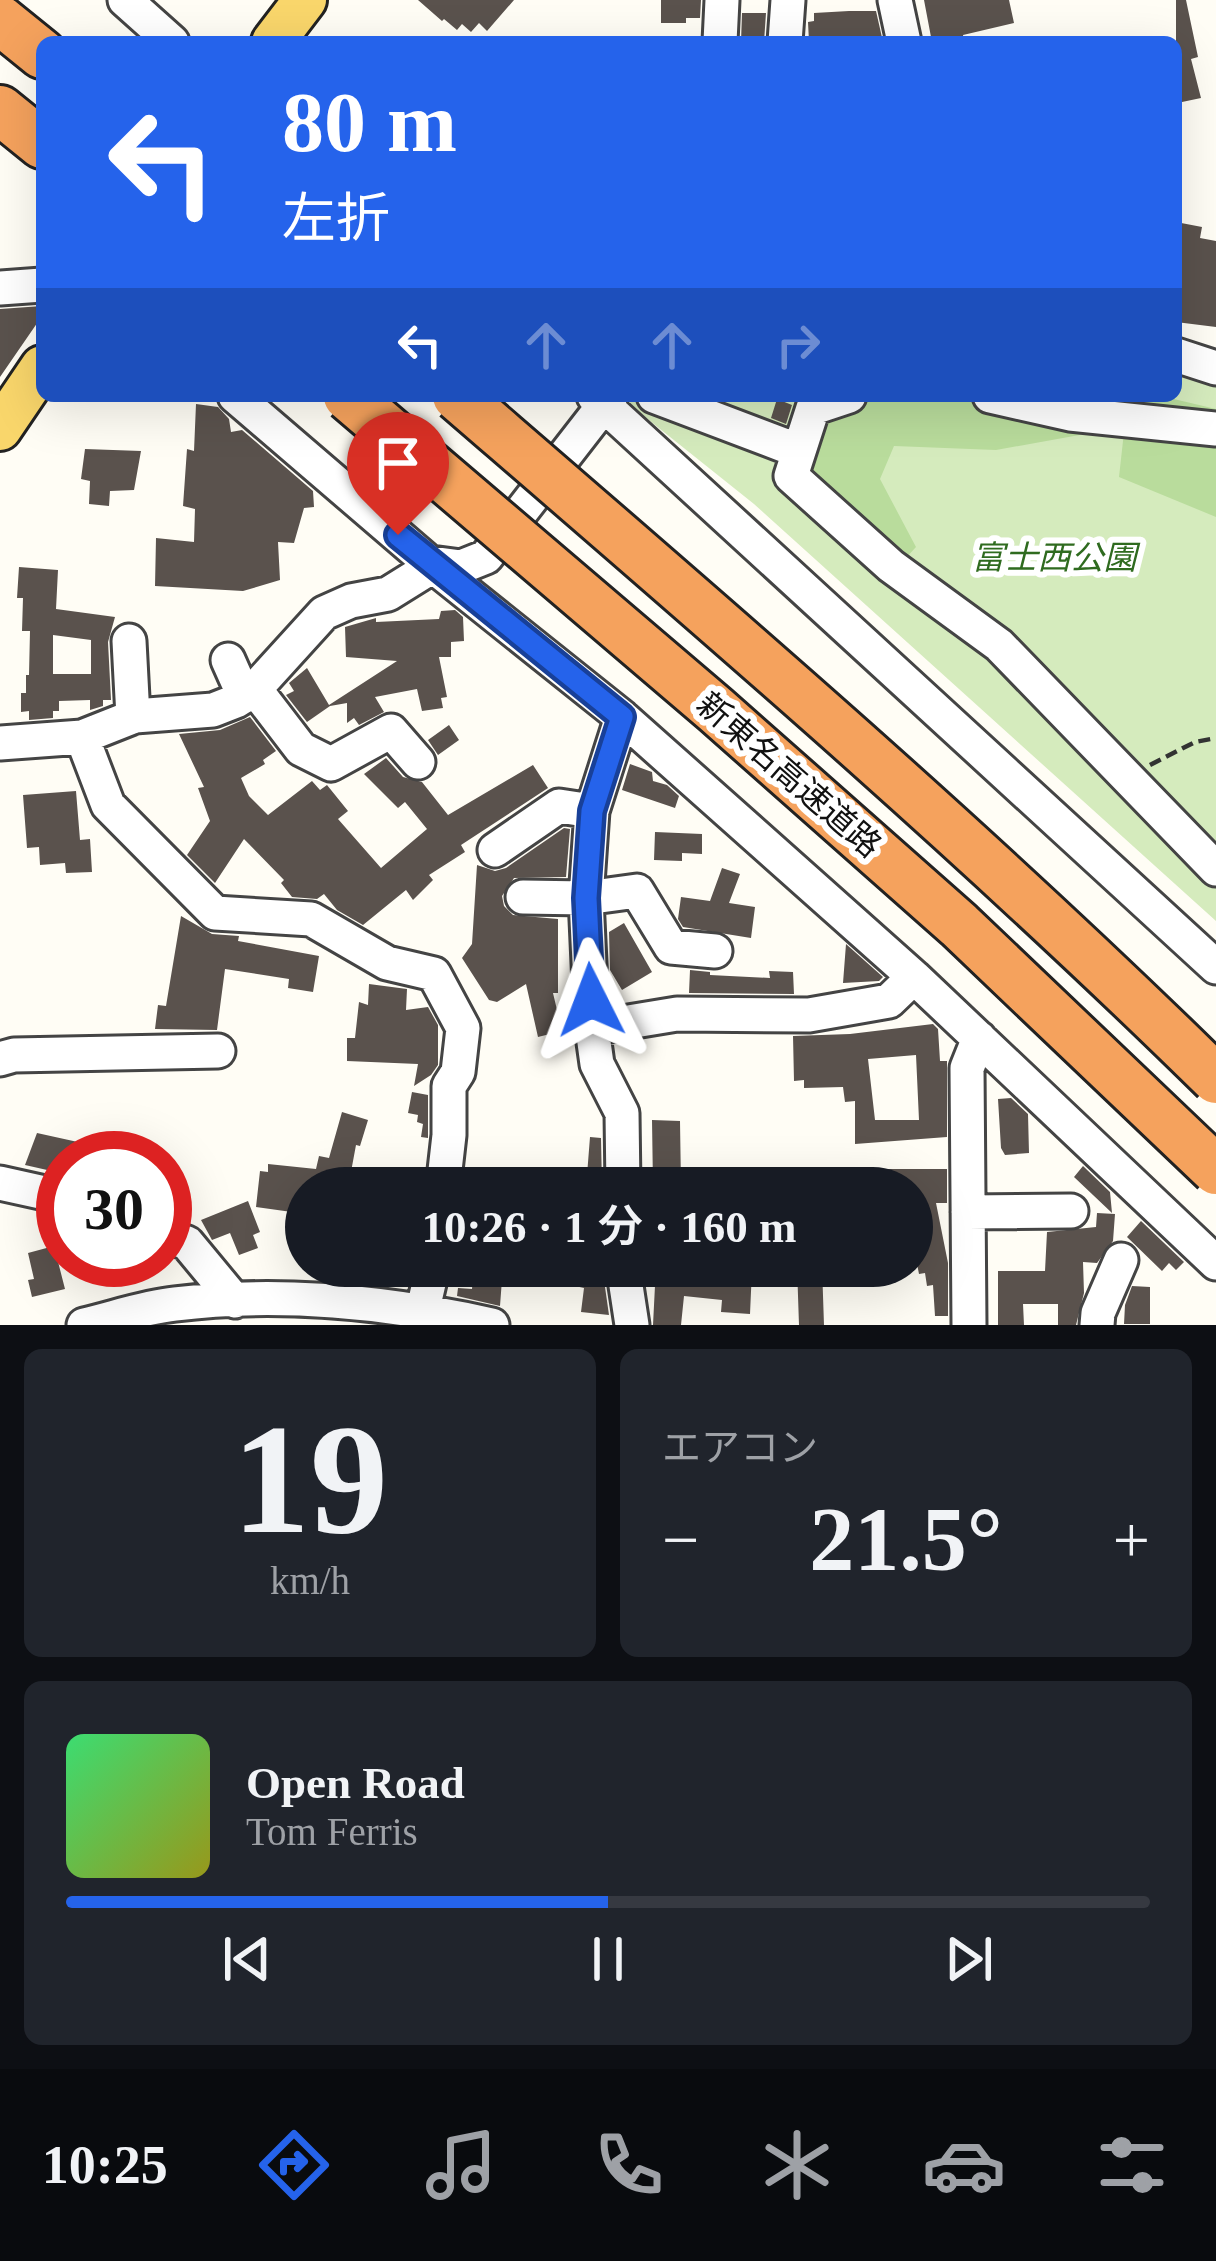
<!DOCTYPE html>
<html lang="ja">
<meta charset="utf-8">
<style>
:root{--surface:#171b24;--page:#20242c;--text:#f1f3f6;--muted:#9ea1a6;--line:#363941;--accent:#2563eb}
body{margin:0;font-family:"Times New Roman","Noto Sans JP",serif;background:var(--page);color:var(--text);height:100vh;display:flex;flex-direction:column;font-size:45px;white-space:nowrap}
*{box-sizing:border-box;margin:0}
p{font-size:39px;color:var(--muted)}
.icon{flex:none;width:66px;height:66px;fill:none;stroke:currentColor;stroke-width:2;stroke-linecap:round;stroke-linejoin:round}
.map{position:relative;height:1325px;overflow:hidden}
.drawer{display:flex;flex-direction:column;gap:24px;padding:24px;background:#0d0f14;flex:1}
.drawer>*{flex:none}
.banner{position:absolute;left:36px;top:36px;width:1146px;height:366px;border-radius:18px;box-shadow:0 12px 48px #0002;background:#2563eb;color:#fff;overflow:hidden}
.speed{position:absolute;left:36px;top:1131px;display:flex;gap:24px;font-size:60px;font-weight:700;text-align:center}
.speed>*{display:grid;place-content:center;width:156px;height:156px;border-radius:50%;background:var(--surface);box-shadow:0 12px 48px #0002;line-height:1}
.speed .limit{border:18px solid #d22;background:#fff;color:#111}
.pin{position:absolute;display:grid;place-items:center;width:102px;height:102px;color:#fff;margin:-123px -51px;border-radius:50% 50% 50% 0;rotate:-45deg;box-shadow:0 0 12px #0007}
.pin .icon{rotate:45deg}
.me{position:absolute;width:132px;margin:-66px;rotate:357deg;stroke-linejoin:round;filter:drop-shadow(0 0 9px #0008)}
.turn{display:flex;align-items:center;gap:42px;height:252px;padding:0 48px;font-size:54px}
.turn .icon{width:156px;height:156px;stroke-width:2.5}
.turn b{display:block;font-size:84px;line-height:102px}
.lanes{display:flex;align-items:center;height:114px;padding:0 48px;background:#0003;justify-content:center;gap:60px;direction:ltr}
.lanes .off{opacity:.35}
.big{font-size:90px;font-weight:600;line-height:1.1}
.drawer .widget{flex:1;display:flex;flex-direction:column;justify-content:center;gap:18px;min-width:0;padding:0 42px;border-radius:18px;background:var(--page)}
.drawer .dial{align-items:center;gap:0}
.dial b{font-size:156px;line-height:1}
.song{display:flex;align-items:center;gap:36px}
.cover{width:144px;height:144px;border-radius:18px;background:linear-gradient(135deg,hsl(140 70% 55%),hsl(60 70% 35%))}
.played{height:12px;border-radius:6px;background:linear-gradient(90deg,var(--accent) 50%,var(--line) 50%)}
.keys{display:flex;justify-content:space-around;direction:ltr}
.heat{display:flex;justify-content:space-between;align-items:center;font-size:66px;direction:ltr}
.drawer .tiles{flex:1;display:grid;gap:24px;grid-template-columns:1fr 1fr}
.widget:last-child{grid-column:span 2}
.trip{position:absolute;left:285px;top:1167px;width:648px;height:120px;border-radius:60px;background:var(--surface);box-shadow:0 12px 48px #0002;font-weight:600;line-height:120px;text-align:center}
.menu{display:flex;height:192px;justify-content:space-around;align-items:center;background:#090b0e;color:var(--muted)}
.menu .icon{width:84px;height:84px}
.menu .on{color:var(--accent)}
.menu b{font-size:54px;color:var(--text)}
.map>svg:first-child{display:block}
.green{fill:#d5ebbd}
.forest{fill:#b9dc9c}
.building{fill:#5a524d;fill-rule:evenodd}
.lines{fill:none;stroke-linecap:round;stroke-linejoin:round}
.minor-casing{stroke:#444;stroke-width:39}
.major-casing{stroke:#222;stroke-width:48}
.highway-casing{stroke:#222;stroke-width:54}
.path{stroke:#333;stroke-width:4.5;stroke-dasharray:12 6;stroke-linecap:butt}
.minor{stroke:#fff;stroke-width:33}
.major{stroke:#f9d66b;stroke-width:42}
.highway{stroke:#f5a25d;stroke-width:48}
.highway-bridge-casing{stroke:#222;stroke-width:54;stroke-linecap:butt}
.highway-bridge{stroke:#f5a25d;stroke-width:48}
.route-casing{stroke:#184099;stroke-width:30}
.route{stroke:#2563eb;stroke-width:21}
.labels{text-anchor:middle;dominant-baseline:central;stroke-width:12;stroke-linejoin:round;paint-order:stroke}
.park-label{font-size:33px;font-style:italic;fill:#2f6b1f;stroke:#fff}
.street-label{font-size:33px;fill:#111;stroke:#fff}
</style>
<div class="map">
<svg width="1216" height="1325" viewBox="0 0 1216 1325">
<rect width="100%" height="100%" fill="#fffdf5"/>
<!-- green -->
<path class="green" d="M1176,371L1216,384V921L754,504L625,401L633,396H1176Z"/>
<!-- forest -->
<path class="forest" d="M806,396H1111L1085,434L996,450L894,446L880,479L916,547L891,574L804,488Z
M1128,396H1161L1216,409V517L1119,477Z"/>
<!-- building -->
<path class="building" d="M418,0H514L487,31L479,23L471,32L462,24L457,30L444,19L442,21Z
M661,0H701L700,18H686V23H661Z
M924,0H1009L1014,23L963,35L964,42H937L936,37H931Z
M1176,0H1186L1198,57L1191,59L1201,98L1182,102L1176,78Z
M849,11H876L883,42H809L808,22L814,21V13Z
M742,13H766L764,42H741Z
M1176,222L1202,227L1200,238L1216,241V327L1176,322Z
M42,306V316L0,377V309Z
M777,399L792,405L786,424L771,418Z
M196,404L218,407L229,419L231,432L242,430L313,491L314,507L304,508L294,543L278,542L280,580L243,591L155,586L156,538L194,542L195,509L183,506L187,449L194,451Z
M85,449L141,451L134,490L110,491L109,506L89,504L90,481L81,479Z
M19,567L58,570L56,609L115,617L108,642L111,700H103V706L90,710V700L59,701V711H53V718L29,720V711L21,712V693H26V675H29L30,631H22L23,598H17ZM53,635L91,640V674H53Z
M455,610L463,617L464,641L451,642V657H439L447,697L441,698L443,708L422,711L417,689L375,697L384,712L359,725L354,718L347,723V703L330,706L307,722L286,695L294,691L289,683L307,668L329,705L397,661L346,657L345,627L376,618V622L439,619L441,611Z
M250,717L276,751L263,760L265,764L241,778L249,796L268,815L312,781L320,790L327,785L348,811L338,819L381,868L427,829L405,802L398,808L364,774L386,758L403,777L422,782L448,815L533,765L548,788L461,845L465,852L429,875L433,880L413,900L406,890L363,925L337,910L324,894L317,899L292,897L281,883L284,880L244,839L215,883L187,855L210,821L198,788L204,787L179,734L220,730Z
M449,725L459,740L438,755L428,740Z
M630,764L652,772L653,781L667,785L679,796L675,808L622,790Z
M76,791L80,840L90,839L92,872L66,873L65,863L40,865L39,847L27,848L23,795Z
M564,828L570,829L566,877L514,878L502,896L504,906L513,915L558,919V993H553L562,1031L538,1037L526,984L497,1002L489,1000L462,958L472,944L477,865L495,871L506,868Z
M655,832L702,834V854L682,853V861L654,860Z
M722,868L740,874L729,903L755,907L751,938L683,927L678,919L681,897L710,901Z
M181,916L212,934L239,936L238,941L319,956L313,992L288,988L289,979L225,969L217,1030L155,1029L158,1005L166,1006Z
M624,923L652,972L622,990L610,970L609,932Z
M846,944L883,977L879,981L843,983Z
M690,970L710,972V975L770,978L769,971L793,972L794,994L689,993Z
M369,984L407,989L406,1010L428,1007L438,1025V1065L431,1075L414,1086L418,1064L347,1061V1038H355L359,1002L368,1005Z
M933,1024L938,1029L940,1061H947V1137L855,1144V1101L845,1102L843,1087L804,1088V1080L794,1081L793,1036L850,1034ZM916,1055L919,1120H875L868,1059Z
M412,1092L428,1095V1138L421,1137L423,1124L417,1122L418,1115L408,1113Z
M1011,1098L1028,1114L1029,1153L1005,1155L1001,1148L998,1099Z
M342,1112L368,1120L360,1146L356,1145L348,1188H306V1214L256,1207L260,1171L268,1172V1164L316,1169L319,1156L329,1158Z
M652,1120L680,1121L681,1187L653,1186Z
M37,1133L114,1150L113,1158H59L56,1172L25,1165Z
M590,1137L601,1138L602,1188H586Z
M1083,1166L1110,1192L1112,1213L1074,1177Z
M855,1169H947V1203H936L948,1263V1316H935L933,1285L927,1286L925,1273L919,1274L912,1238V1188H854Z
M248,1201L260,1232L253,1235L258,1248L239,1255L230,1233L212,1240L201,1220Z
M1097,1213L1115,1214L1113,1241L1097,1263L1083,1262L1084,1293L1076,1325H1058V1304H1023L1024,1325H998V1271H1045L1047,1232L1096,1227Z
M1141,1221L1184,1262L1176,1270L1169,1263L1162,1271L1127,1237Z
M54,1246L65,1289L32,1297L28,1280L34,1279L28,1253Z
M391,1266H411L407,1284L389,1282Z
M474,1266H503L500,1306L457,1296L458,1288L472,1289Z
M577,1266H602L609,1315L581,1312L584,1288L575,1286Z
M656,1266L752,1269L750,1314L721,1312L722,1300L684,1296L681,1325H653Z
M797,1266H822L824,1325H799Z
M1132,1286L1150,1287V1324H1124L1125,1305Z"/>
<g class="lines">
<!-- minor casing -->
<g class="minor-casing">
<path id="minor" d="M125,0L172,42
M895,0L904,42
M720,42L722,0
M785,42L788,0
M0,288L42,285
M1176,355L1216,368
M235,396L433,566L622,717L914,977L1216,1263
M594,396L1216,967
M654,396L799,451
M849,396L813,408L791,476L891,566L999,645L1216,869
M990,396L1070,414L1216,429
M431,563L461,567L486,557L611,396
M129,641L133,717
M228,660L244,696
M255,689L301,749L331,764L391,731L418,762
M622,717L592,811L586,898L592,1028L597,1064L622,1113L623,1188
M82,737L108,805L215,913L311,919L387,963L434,974L463,1028L458,1072L449,1086V1135L443,1188
M0,743L82,737L135,716L213,710L236,701L255,689L324,613L351,601L388,594L433,566
M495,850L559,806L592,811
M523,897L586,898L637,891L671,947L715,951
M592,1028L677,1014L809,1015L889,1001L914,977
M0,1059L14,1055L218,1051
M0,1183L63,1197
M968,1212L1071,1211
M165,1235L187,1243L235,1301
M623,1266L632,1325
M423,1309L433,1266
M84,1325C114,1318 145,1307 175,1304C282,1291 388,1302 492,1325
M969,1325L967,1068L979,1038
M1097,1325L1098,1313L1121,1260"/>
</g>
<!-- major casing -->
<g class="major-casing">
<path id="major" d="M273,42L305,0
M0,429L42,367"/>
</g>
<!-- highway casing -->
<g class="highway-casing">
<path id="highway" d="M0,20L42,54
M0,110L42,144"/>
</g>
<!-- path -->
<path class="path" d="M1150,765L1195,742L1216,738"/>
<!-- minor -->
<use href="#minor" class="minor"/>
<!-- major -->
<use href="#major" class="major"/>
<!-- highway -->
<use href="#highway" class="highway"/>
<!-- highway-bridge casing -->
<g class="highway-bridge-casing">
<path id="highway-bridge" d="M348,396L716,710L959,925L1216,1170
M457,396C715,619 973,840 1216,1079"/>
</g>
<!-- highway-bridge -->
<use href="#highway-bridge" class="highway-bridge"/>
</g>
<g class="lines">
<!-- route casing -->
<g class="route-casing">
<path id="route" d="M398,535L622,717L592,811L586,898L591,1000"/>
</g>
<!-- route -->
<use href="#route" class="route"/>
</g>
<g class="labels">
<!-- park labels -->
<g class="park-label">
<text x="1054" y="558">富士西公園</text>
</g>
<!-- street labels -->
<g class="street-label">
<text transform="translate(789 775) rotate(41)">新東名高速道路</text>
</g>
</g>
</svg>
<div class="speed"><div class="limit">30</div></div>
<div class="pin" style="left:398px;top:535px;background:#d93025"><svg class="icon" aria-label="arrive" viewBox="0 0 24 24"><path d="M6 21V4h12l-3 4 3 4H6"/></svg></div>
<svg class="me" style="left:591px;top:1000px" viewBox="-20 -20 40 40"><path d="M0-17L14 15 0 8-14 15z" fill="#2563eb" stroke="#fff" stroke-width="4"/></svg>
<div class="trip">10:26 · 1 分 · 160 m</div>
<div class="banner">
<div class="turn"><svg class="icon" aria-label="left" viewBox="0 0 24 24"><path d="M17 20v-9H6M10 6l-5 5 5 5"/></svg><div><b>80 m</b>左折</div></div>
<div class="lanes"><svg class="icon" aria-label="left" viewBox="0 0 24 24"><path d="M17 20v-9H6M10 6l-5 5 5 5"/></svg><svg class="icon off" aria-label="ahead" viewBox="0 0 24 24"><path d="M12 20V5M6 11l6-6 6 6"/></svg><svg class="icon off" aria-label="ahead" viewBox="0 0 24 24"><path d="M12 20V5M6 11l6-6 6 6"/></svg><svg class="icon off" aria-label="right" viewBox="0 0 24 24"><path d="M7 20v-9h11M14 6l5 5-5 5"/></svg></div>
</div>
</div>
<section class="drawer">
<div class="tiles">
<div class="widget dial"><b>19</b><p>km/h</p></div>
<div class="widget"><p>エアコン</p>
<div class="heat"><a>−</a><b class="big">21.5°</b><a>+</a></div>
</div>
<div class="widget">
<div class="song"><i class="cover"></i><div><b>Open Road</b><p>Tom Ferris</p></div></div>
<div class="played"></div>
<div class="keys"><svg class="icon" aria-label="previous" viewBox="0 0 24 24"><path d="M18 5L8 12l10 7zM5 5v14"/></svg><svg class="icon" aria-label="pause" viewBox="0 0 24 24"><path d="M8 5v14M16 5v14"/></svg><svg class="icon" aria-label="next" viewBox="0 0 24 24"><path d="M6 5l10 7-10 7zM19 5v14"/></svg></div>
</div>
</div>
</section>
<nav class="menu">
<b>10:25</b>
<svg class="icon on" aria-label="directions" viewBox="0 0 24 24"><path d="M12 3l9 9-9 9-9-9zM9 14v-3h6M13 9l2 2-2 2"/></svg>
<svg class="icon" aria-label="music" viewBox="0 0 24 24"><path d="M9 18V5l10-2v13"/><circle cx="6" cy="18" r="3"/><circle cx="16" cy="16" r="3"/></svg>
<svg class="icon" aria-label="phone" viewBox="0 0 24 24"><path d="M5 4h4l2 5-3 2q2 4 5 5l2-3 5 2v4C11 20 4 13 5 4z"/></svg>
<svg class="icon" aria-label="climate" viewBox="0 0 24 24"><path d="M12 3v18M4 7l16 10M4 17L20 7"/></svg>
<svg class="icon" aria-label="car" viewBox="0 0 24 24"><path d="M5 17H2v-5l4-1 3-4h7l3 4 3 1v5h-3M9 17h6M6 11h13"/><circle cx="7" cy="17" r="2"/><circle cx="17" cy="17" r="2"/></svg>
<svg class="icon" aria-label="filters" viewBox="0 0 24 24"><path d="M4 7h16M4 17h16"/><circle cx="9" cy="7" r="2"/><circle cx="15" cy="17" r="2"/></svg>
</nav>
